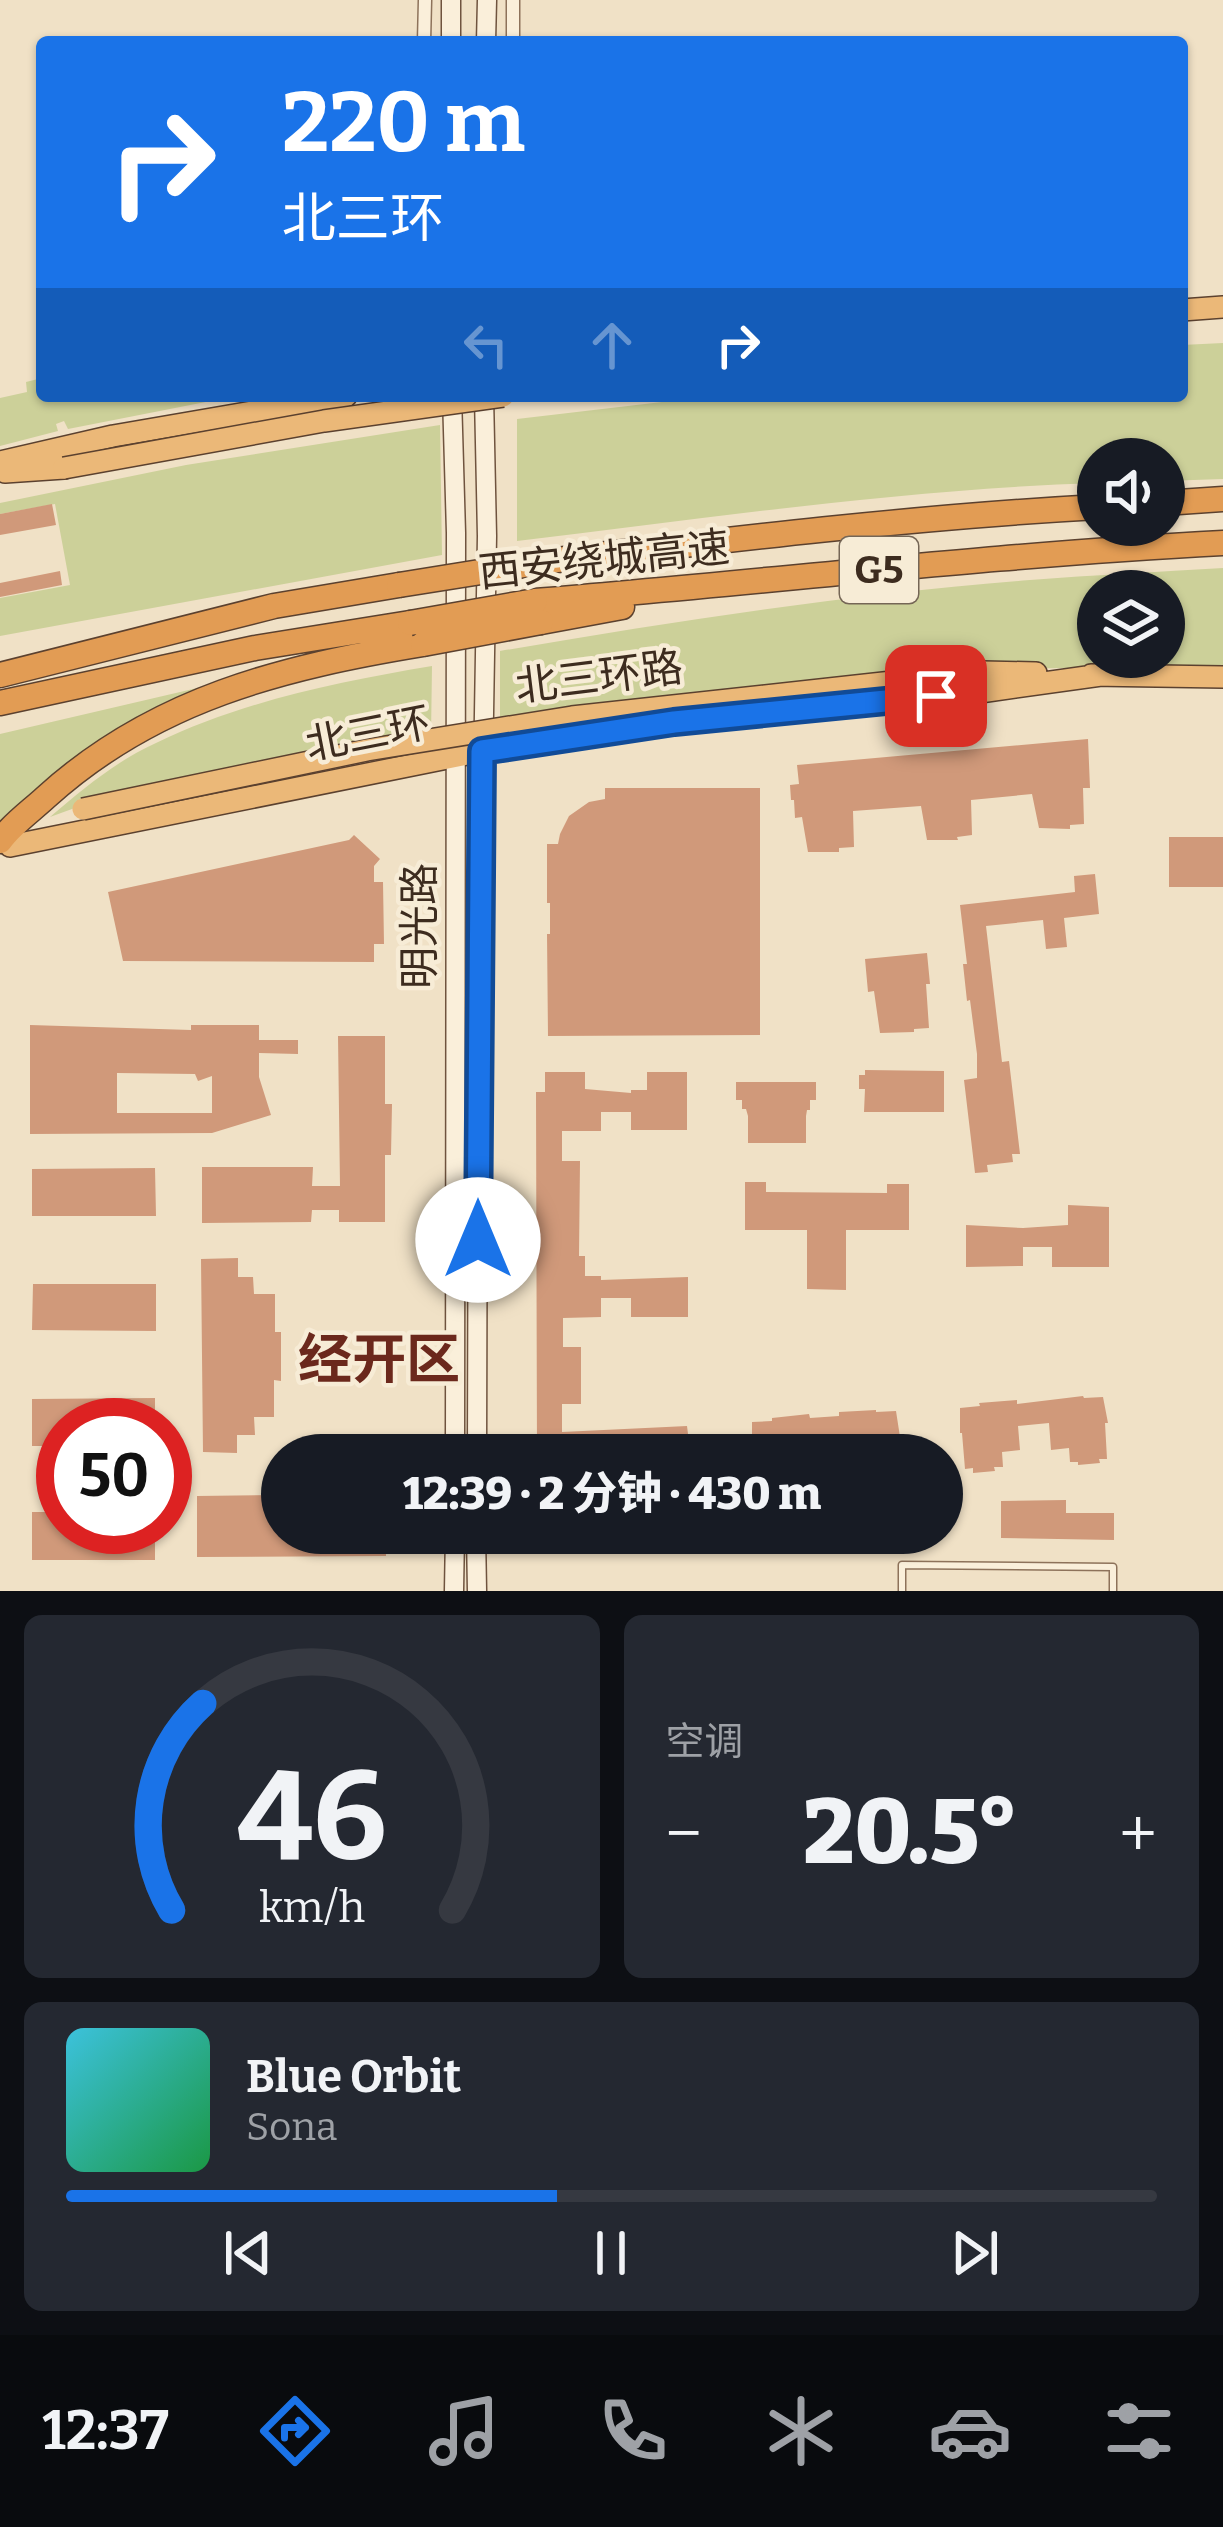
<!DOCTYPE html>
<html lang="zh">
<meta charset="utf-8">
<style>
:root{--surface:#171b24;--page:#242831;--text:#f1f3f6;--muted:#9ea1a6;--line:#363941;--accent:#1a73e8}
body{margin:0;font-family:Bitter,"Noto Sans SC",serif;background:var(--page);color:var(--text);height:100vh;display:flex;flex-direction:column;font-size:45px;white-space:nowrap}
*{box-sizing:border-box;margin:0}
p{font-size:39px;color:var(--muted)}
.icon{flex:none;width:66px;height:66px;fill:none;stroke:currentColor;stroke-width:2;stroke-linecap:round;stroke-linejoin:round}
.map{position:relative;height:1591px;overflow:hidden}
.panel{display:flex;flex-direction:column;gap:24px;padding:24px;background:#0d0f14;flex:1}
.panel>*{flex:none}
.guide{position:absolute;left:36px;top:36px;width:1152px;height:366px;border-radius:12px;box-shadow:0 3px 9px #0004;background:#1a73e8;color:#fff;overflow:hidden}
.buttons{position:absolute;left:1077px;top:438px;display:grid;gap:24px}
.buttons a{display:grid;place-items:center;width:108px;height:108px;border-radius:50%;background:var(--surface);box-shadow:0 3px 9px #0004;font-size:60px}
.speed{position:absolute;left:36px;top:1398px;display:flex;gap:24px;font-size:60px;font-weight:700;text-align:center}
.speed>*{display:grid;place-content:center;width:156px;height:156px;border-radius:50%;background:var(--surface);box-shadow:0 3px 9px #0004;line-height:1}
.speed .limit{border:18px solid #d22;background:#fff;color:#111}
.pin{position:absolute;display:grid;place-items:center;width:102px;height:102px;color:#fff;margin:-51px;border-radius:24px;box-shadow:0 6px 18px #0006}
.me{position:absolute;width:132px;margin:-66px;rotate:0deg;stroke-linejoin:round;filter:drop-shadow(0 0 9px #0008)}
.turn{display:flex;align-items:center;gap:42px;height:252px;padding:0 48px;font-size:54px}
.turn .icon{width:156px;height:156px;stroke-width:2.5}
.turn b{display:block;font-size:84px;line-height:102px}
.lanes{display:flex;align-items:center;height:114px;padding:0 48px;background:#0003;justify-content:center;gap:60px;direction:ltr}
.lanes .off{opacity:.35}
.big{font-size:90px;font-weight:800;line-height:1.1}
.panel .widget{flex:1;display:flex;flex-direction:column;justify-content:center;gap:18px;min-width:0;padding:0 42px;border-radius:18px;background:var(--page)}
.panel .dial{align-items:center;gap:0}
.dial svg{height:312px;overflow:visible;fill:none;stroke:var(--line);stroke-width:7;stroke-linecap:round;text-anchor:middle}
.dial text{fill:var(--text);stroke:none}
.song{display:flex;align-items:center;gap:36px}
.cover{width:144px;height:144px;border-radius:18px;background:linear-gradient(135deg,hsl(190 70% 55%),hsl(140 70% 35%))}
.played{height:12px;border-radius:6px;background:linear-gradient(90deg,var(--accent) 45%,var(--line) 45%)}
.keys{display:flex;justify-content:space-around;direction:ltr}
.heat{display:flex;justify-content:space-between;align-items:center;font-size:66px;direction:ltr}
.panel .tiles{flex:1;display:grid;gap:24px;grid-template-columns:1fr 1fr}
.widget:last-child{grid-column:span 2}
.trip{position:absolute;left:261px;top:1434px;width:702px;height:120px;border-radius:60px;background:var(--surface);box-shadow:0 3px 9px #0004;font-weight:800;line-height:120px;text-align:center}
.tab-bar{display:flex;height:192px;justify-content:space-around;align-items:center;background:#090b0e;color:var(--muted)}
.tab-bar .icon{width:84px;height:84px}
.tab-bar .selected{color:var(--accent)}
.tab-bar b{font-size:54px;color:var(--text)}
.map>svg:first-child{display:block}
.green{fill:#ccd099;fill-rule:evenodd}
.building{fill:#d0997a;fill-rule:evenodd}
.lines{fill:none;stroke-linecap:round;stroke-linejoin:round}
.service-casing{stroke:#8d725a;stroke-width:9}
.minor-casing{stroke:#8d725a;stroke-width:15}
.secondary-casing{stroke:#6f533e;stroke-width:21}
.trunk-casing{stroke:#5b412f;stroke-width:24}
.motorway-casing{stroke:#5b412f;stroke-width:27}
.service{stroke:#faefda;stroke-width:6}
.minor{stroke:#faefda;stroke-width:12}
.secondary{stroke:#faefda;stroke-width:18}
.trunk{stroke:#ebb878;stroke-width:21}
.motorway{stroke:#e29c54;stroke-width:24}
.trunk-bridge-casing{stroke:#5b412f;stroke-width:24;stroke-linecap:butt}
.motorway-bridge-casing{stroke:#5b412f;stroke-width:27;stroke-linecap:butt}
.trunk-bridge{stroke:#ebb878;stroke-width:21}
.motorway-bridge{stroke:#e29c54;stroke-width:24}
.route-casing{stroke:#114b97;stroke-width:30}
.route{stroke:#1a73e8;stroke-width:21}
.labels{text-anchor:middle;dominant-baseline:central;stroke-width:9;stroke-linejoin:round;paint-order:stroke}
.shield{fill:#f7ecd6;stroke:#756656;stroke-width:3}
.shield-label{font-size:39px;font-weight:bold;fill:#3d2c1f}
.street-label{font-size:42px;fill:#3d2c1f;stroke:#f7ecd6}
.district-label{font-size:54px;font-weight:bold;fill:#6b281c;stroke:#f7ecd6}
</style>
<div class="map">
<svg width="1223" height="1591" viewBox="0 0 1223 1591">
<rect width="100%" height="100%" fill="#f0e1c6"/>
<!-- green -->
<path class="green" d="M1223,343V479L1164,481V459H1098V483C904,489 710,518 517,541V419L713,396H1182V345Z
M42,378V396H250L226,398L68,429L64,421L56,424L58,431L0,446V398L27,392L26,382Z
M440,425L442,555L0,636V598L70,585L55,504L0,514V503L186,465Z
M1223,568V673L1144,675L1064,668L1007,669L500,728V651C676,621 852,594 1030,580C1094,575 1159,572 1223,568ZM1098,591H1164V657H1098Z
M432,666L431,736L83,805L50,817C83,789 116,761 156,743C243,701 337,682 432,666Z
M223,682L0,832V734Z"/>
<!-- building -->
<path class="building" d="M52,504L56,525L0,535V514Z
M60,571L62,585L0,597V583Z
M1088,739L1090,788H1083L1084,824L1070,825V829L1039,828L1032,794L971,800L972,835L957,837L958,840H927L921,806L853,811L854,847L839,848V852H808L802,817L795,818L794,800H791L790,785L799,784L797,765Z
M605,788H760V1035L548,1036L547,934H550V903H547V844H558L560,834L569,816L589,802L605,799Z
M354,835L380,859L374,866V882H383L384,944H374V962L123,961L108,892L349,840Z
M1169,837H1223V887H1169Z
M1095,874L1099,914L1064,918L1067,947L1046,949L1043,920L986,926L1002,1062L1009,1061L1020,1154H1012L1013,1162L987,1165L988,1172L975,1173L964,1080L977,1078V1054L970,1000L967,1001L963,964H967L960,905L1075,892L1074,876Z
M927,953L930,984H926L929,1028L914,1029V1032L880,1033L874,991L868,992L865,959Z
M30,1025L191,1030V1025H259V1040H298V1054L259,1053V1077L271,1115L212,1133L30,1134ZM117,1073L195,1074L198,1081L212,1076V1113H117Z
M338,1036H385V1104H392L391,1155H385V1222H339V1210H312L311,1222L202,1223V1167H313L312,1186H340Z
M865,1070L944,1071V1112H864L865,1089H859V1075H865Z
M545,1072H585V1089L631,1093V1090H647V1072H687V1130H631V1112H601V1131H562V1161H580L579,1256H585V1276H601V1280L688,1277V1317H631V1298H601V1317L563,1318V1347H581V1404H562V1432L687,1426L688,1434H691L692,1452L689,1455H537L536,1092H545Z
M736,1082H816V1100H810V1110H807L806,1116V1143H748V1116L746,1109H742V1100H736Z
M155,1168L156,1216H32V1169Z
M745,1182H766V1192L887,1193V1184H909V1230H846V1290L807,1289V1230H745Z
M1068,1205L1109,1207V1267H1052V1247H1023V1266L966,1267V1225L1023,1228L1068,1225Z
M238,1258V1277H253L254,1294H275V1332H281V1381L274,1380V1417H254L255,1435H237V1453L203,1452L201,1259Z
M33,1284H156V1331L32,1330Z
M1083,1396L1084,1398L1103,1397L1108,1423H1105L1107,1459H1099L1100,1463L1078,1465V1462H1070L1069,1448L1051,1450L1049,1423L1018,1426L1020,1450L1002,1452L1003,1467H994L995,1471L973,1473V1468L965,1469L962,1433H960V1408L980,1406L979,1403L1017,1400V1404Z
M155,1398V1425H63V1446H32V1399Z
M876,1410V1412L896,1411L900,1437H897L898,1455H842L841,1437L810,1440L811,1455H756L755,1448H752V1422L772,1421V1418L809,1414L810,1418L839,1416V1412Z
M282,1495V1533H386V1556L197,1557V1496Z
M1066,1500V1513H1114V1540L1001,1538V1501Z
M32,1512H63V1527H155V1560H32Z"/>
<g class="lines">
<!-- service casing -->
<g class="service-casing">
<path id="service" d="M902,1591V1565L1113,1567V1591"/>
</g>
<!-- minor casing -->
<g class="minor-casing">
<path id="minor" d="M513,0V42
M424,42L425,0"/>
</g>
<!-- secondary casing -->
<g class="secondary-casing">
<path id="secondary" d="M451,0V42
M486,42L487,0
M452,396L456,533L455,1455
M477,1455L478,1069L487,536L484,396
M476,1533L477,1591
M454,1591L455,1533"/>
</g>
<!-- trunk casing -->
<g class="trunk-casing">
<path id="trunk" d="M1182,310L1223,307
M0,462L113,436L346,396
M5,472L64,468
M983,672L1036,673
M1091,675L1223,677
M10,846L482,751L674,722L980,692L1101,675"/>
</g>
<!-- motorway casing -->
<g class="motorway-casing">
<path id="motorway" d="M1164,503L1223,499
M549,561C732,539 915,517 1098,507
M535,601C765,582 993,555 1223,543
M541,622L622,607
M0,675L274,606L399,585
M0,703L255,648L410,623
M0,841C12,824 31,811 46,797C154,699 283,667 423,644"/>
</g>
<!-- service -->
<use href="#service" class="service"/>
<!-- minor -->
<use href="#minor" class="minor"/>
<!-- secondary -->
<use href="#secondary" class="secondary"/>
<!-- trunk -->
<use href="#trunk" class="trunk"/>
<!-- motorway -->
<use href="#motorway" class="motorway"/>
<!-- trunk-bridge casing -->
<g class="trunk-bridge-casing">
<path id="trunk-bridge" d="M64,468L324,421L503,396
M83,809L367,750L572,717L983,672"/>
</g>
<!-- motorway-bridge casing -->
<g class="motorway-bridge-casing">
<path id="motorway-bridge" d="M399,585L549,561
M410,623L535,601
M423,644L541,622"/>
</g>
<!-- trunk-bridge -->
<use href="#trunk-bridge" class="trunk-bridge"/>
<!-- motorway-bridge -->
<use href="#motorway-bridge" class="motorway-bridge"/>
</g>
<g class="lines">
<!-- route casing -->
<g class="route-casing">
<path id="route" d="M478,1240L482,751L674,722L936,696"/>
</g>
<!-- route -->
<use href="#route" class="route"/>
</g>
<g class="labels">
<!-- shield labels -->
<rect class="shield" x="840" y="537" width="78" height="66" rx="9"/>
<g class="shield-label">
<text x="879" y="570">G5</text>
</g>
<!-- street labels -->
<g class="street-label">
<text transform="translate(604 560) rotate(-6)">西安绕城高速</text>
<text transform="translate(599 677) rotate(-7)">北三环路</text>
<text transform="translate(368 734) rotate(-11)">北三环</text>
<text transform="translate(420 926) rotate(-90)">明光路</text>
</g>
<!-- district labels -->
<g class="district-label">
<text x="379" y="1360">经开区</text>
</g>
</g>
</svg>
<div class="buttons">
<a><svg class="icon" aria-label="sound" viewBox="0 0 24 24"><path d="M4 9h4l5-4v14l-5-4H4zM17 9q2 3 0 6"/></svg></a>
<a><svg class="icon" aria-label="layers" viewBox="0 0 24 24"><path d="M12 4l9 5-9 5-9-5zM3 14l9 5 9-5"/></svg></a>
</div>
<div class="speed"><div class="limit">50</div></div>
<div class="pin" style="left:936px;top:696px;background:#d93025"><svg class="icon" aria-label="arrive" viewBox="0 0 24 24"><path d="M6 21V4h12l-3 4 3 4H6"/></svg></div>
<svg class="me" style="left:478px;top:1240px" viewBox="-20 -20 40 40"><circle r="19" fill="#fff"/><path d="M0-13L10 11 0 6-10 11z" fill="#1a73e8"/></svg>
<div class="trip">12:39 · 2 分钟 · 430 m</div>
<div class="guide">
<div class="turn"><svg class="icon" aria-label="right" viewBox="0 0 24 24"><path d="M7 20v-9h11M14 6l5 5-5 5"/></svg><div><b>220 m</b>北三环</div></div>
<div class="lanes"><svg class="icon off" aria-label="left" viewBox="0 0 24 24"><path d="M17 20v-9H6M10 6l-5 5 5 5"/></svg><svg class="icon off" aria-label="ahead" viewBox="0 0 24 24"><path d="M12 20V5M6 11l6-6 6 6"/></svg><svg class="icon" aria-label="right" viewBox="0 0 24 24"><path d="M7 20v-9h11M14 6l5 5-5 5"/></svg></div>
</div>
</div>
<section class="panel">
<div class="tiles">
<div class="widget dial"><svg viewBox="0 0 100 80">
<path d="M14 69A42 42 0 1 1 86 69"/>
<path d="M14 69A42 42 0 0 1 22 16" stroke="#1a73e8"/>
<text x="50" y="56" font-size="32" font-weight="700">46</text>
<text x="50" y="72" font-size="11">km/h</text>
</svg></div>
<div class="widget"><p>空调</p>
<div class="heat"><a>−</a><b class="big">20.5°</b><a>+</a></div>
</div>
<div class="widget">
<div class="song"><i class="cover"></i><div><b>Blue Orbit</b><p>Sona</p></div></div>
<div class="played"></div>
<div class="keys"><svg class="icon" aria-label="previous" viewBox="0 0 24 24"><path d="M18 5L8 12l10 7zM5 5v14"/></svg><svg class="icon" aria-label="pause" viewBox="0 0 24 24"><path d="M8 5v14M16 5v14"/></svg><svg class="icon" aria-label="next" viewBox="0 0 24 24"><path d="M6 5l10 7-10 7zM19 5v14"/></svg></div>
</div>
</div>
</section>
<nav class="tab-bar">
<b>12:37</b>
<svg class="icon selected" aria-label="directions" viewBox="0 0 24 24"><path d="M12 3l9 9-9 9-9-9zM9 14v-3h6M13 9l2 2-2 2"/></svg>
<svg class="icon" aria-label="music" viewBox="0 0 24 24"><path d="M9 18V5l10-2v13"/><circle cx="6" cy="18" r="3"/><circle cx="16" cy="16" r="3"/></svg>
<svg class="icon" aria-label="phone" viewBox="0 0 24 24"><path d="M5 4h4l2 5-3 2q2 4 5 5l2-3 5 2v4C11 20 4 13 5 4z"/></svg>
<svg class="icon" aria-label="climate" viewBox="0 0 24 24"><path d="M12 3v18M4 7l16 10M4 17L20 7"/></svg>
<svg class="icon" aria-label="car" viewBox="0 0 24 24"><path d="M5 17H2v-5l4-1 3-4h7l3 4 3 1v5h-3M9 17h6M6 11h13"/><circle cx="7" cy="17" r="2"/><circle cx="17" cy="17" r="2"/></svg>
<svg class="icon" aria-label="filters" viewBox="0 0 24 24"><path d="M4 7h16M4 17h16"/><circle cx="9" cy="7" r="2"/><circle cx="15" cy="17" r="2"/></svg>
</nav>
